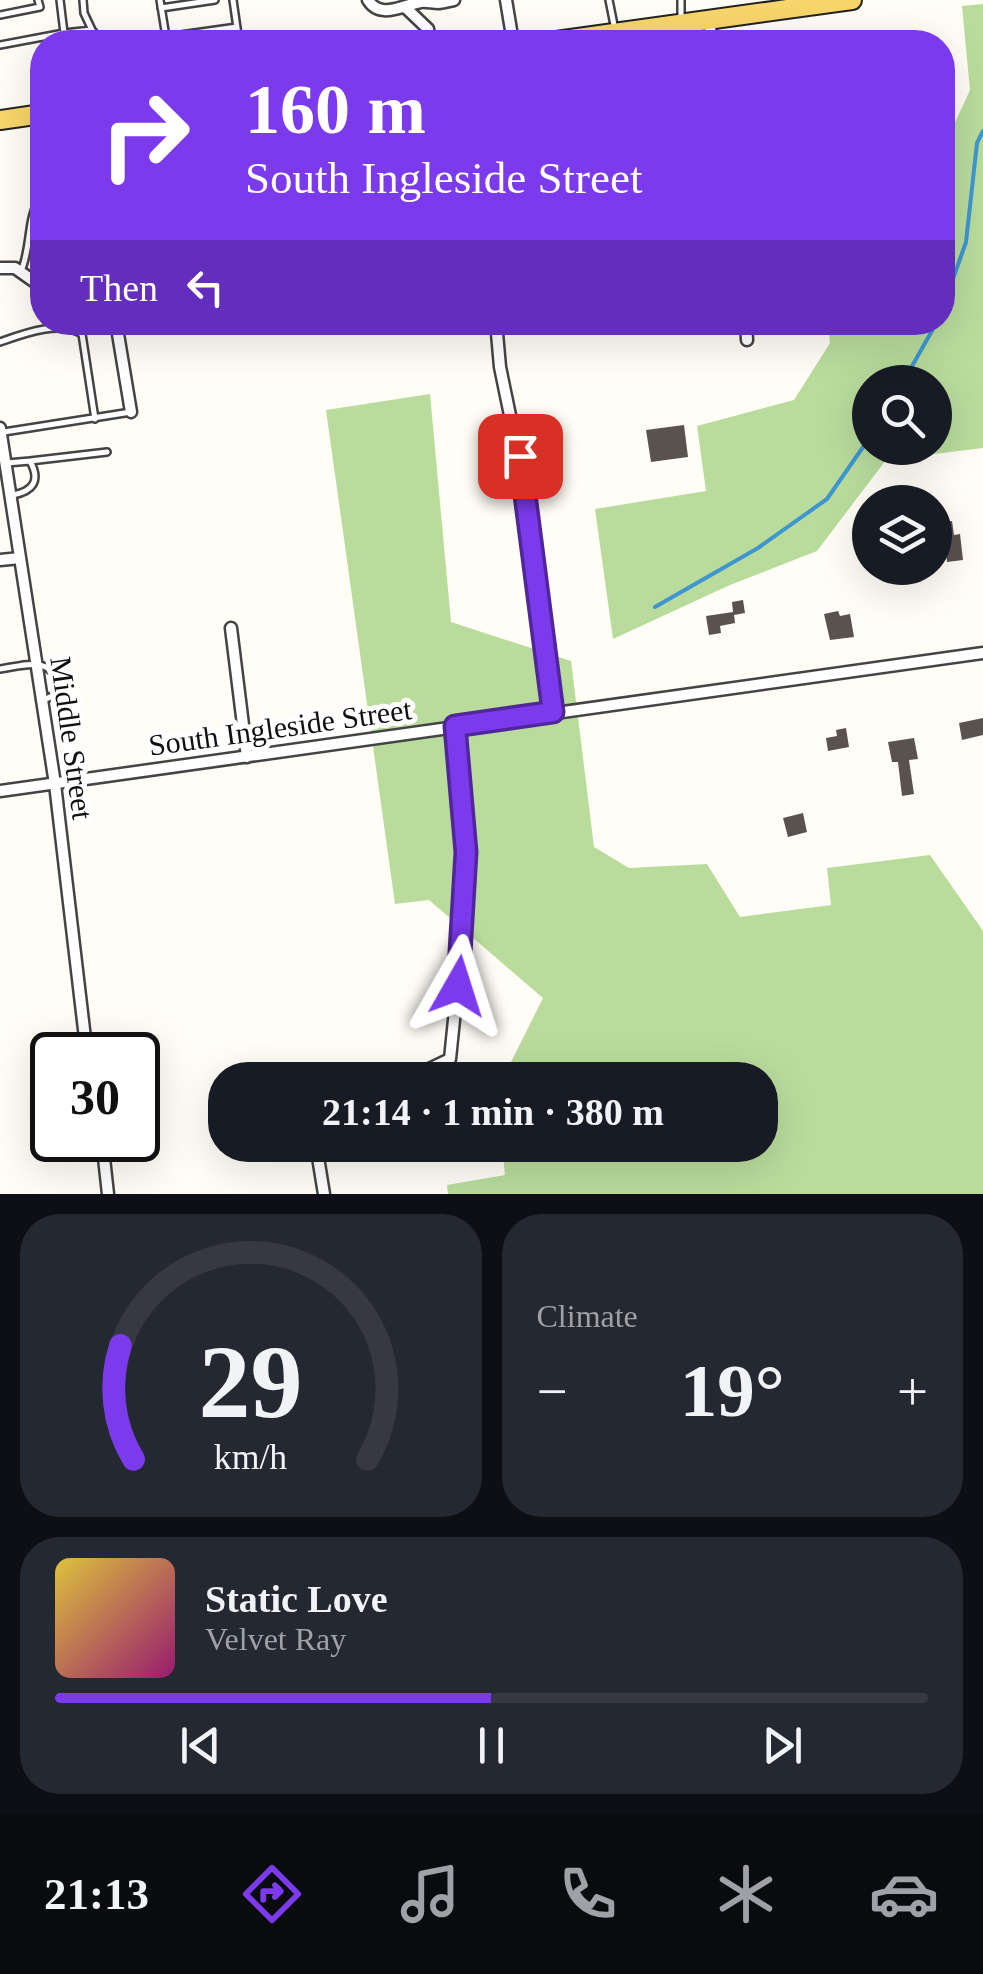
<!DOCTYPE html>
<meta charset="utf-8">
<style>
:root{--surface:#171b24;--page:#242831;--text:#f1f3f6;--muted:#9ea1a6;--line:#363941;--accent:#7c3aed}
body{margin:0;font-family:"Times New Roman",serif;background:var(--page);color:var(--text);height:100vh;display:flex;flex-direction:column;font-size:38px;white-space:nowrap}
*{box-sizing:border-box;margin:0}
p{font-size:32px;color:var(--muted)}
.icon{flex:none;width:55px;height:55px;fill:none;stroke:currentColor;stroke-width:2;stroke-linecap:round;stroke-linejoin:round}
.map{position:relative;height:1194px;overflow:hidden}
.panel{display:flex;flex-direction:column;gap:20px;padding:20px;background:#0d0f14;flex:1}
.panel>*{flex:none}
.hud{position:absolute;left:30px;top:30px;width:925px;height:305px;border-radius:40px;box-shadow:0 10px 40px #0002;background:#7c3aed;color:#fff;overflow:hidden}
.fabs{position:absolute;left:852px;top:365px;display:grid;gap:20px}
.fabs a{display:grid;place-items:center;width:100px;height:100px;border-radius:50%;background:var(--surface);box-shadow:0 10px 40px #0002;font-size:50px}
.speed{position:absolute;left:30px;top:1032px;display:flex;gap:20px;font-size:50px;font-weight:700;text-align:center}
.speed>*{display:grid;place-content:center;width:130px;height:130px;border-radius:50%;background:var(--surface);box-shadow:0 10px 40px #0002;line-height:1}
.speed .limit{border:5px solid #111;border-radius:15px;background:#fff;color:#111}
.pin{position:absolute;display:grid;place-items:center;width:85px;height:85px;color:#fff;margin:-42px;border-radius:20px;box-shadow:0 5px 15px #0006}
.me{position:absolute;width:110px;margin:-55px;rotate:6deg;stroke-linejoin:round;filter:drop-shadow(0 0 8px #0008)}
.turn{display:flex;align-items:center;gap:35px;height:210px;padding:0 50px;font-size:45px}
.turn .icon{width:130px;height:130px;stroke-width:2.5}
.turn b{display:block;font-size:70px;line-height:85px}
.then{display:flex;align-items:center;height:95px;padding:0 50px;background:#0003;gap:20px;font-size:38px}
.big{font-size:75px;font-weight:800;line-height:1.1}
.panel .card{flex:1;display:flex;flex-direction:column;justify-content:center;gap:15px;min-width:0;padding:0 35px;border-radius:40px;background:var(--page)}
.panel .dial{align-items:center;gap:0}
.dial svg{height:260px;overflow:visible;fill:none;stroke:var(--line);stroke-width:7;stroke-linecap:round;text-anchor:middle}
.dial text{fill:var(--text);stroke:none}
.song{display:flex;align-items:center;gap:30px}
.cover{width:120px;height:120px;border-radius:15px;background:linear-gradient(135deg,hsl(50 70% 55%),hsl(320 70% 35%))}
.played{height:10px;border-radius:5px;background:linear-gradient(90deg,var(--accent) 50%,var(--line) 50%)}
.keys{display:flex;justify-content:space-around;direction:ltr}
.heat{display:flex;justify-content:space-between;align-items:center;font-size:55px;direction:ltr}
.panel .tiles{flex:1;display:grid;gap:20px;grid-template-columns:1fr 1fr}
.card:last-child{grid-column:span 2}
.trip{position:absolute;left:208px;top:1062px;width:570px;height:100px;border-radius:40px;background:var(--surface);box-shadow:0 10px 40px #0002;font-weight:800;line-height:100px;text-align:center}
.tabs{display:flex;height:160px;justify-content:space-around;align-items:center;background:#090b0e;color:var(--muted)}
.tabs .icon{width:70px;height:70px}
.tabs .current{color:var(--accent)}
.tabs b{font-size:45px;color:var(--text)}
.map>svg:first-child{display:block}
.forest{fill:#b9dc9c;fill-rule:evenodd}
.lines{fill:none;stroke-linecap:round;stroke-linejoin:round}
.stream{stroke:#3f96cf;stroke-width:4}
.building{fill:#5a524d}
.lane-casing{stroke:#444;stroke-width:10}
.street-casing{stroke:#444;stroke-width:15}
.primary-casing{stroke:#222;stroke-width:22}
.lane{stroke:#fff;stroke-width:5}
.street{stroke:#fff;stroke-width:10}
.primary{stroke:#f9d66b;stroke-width:18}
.route-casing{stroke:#51269a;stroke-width:25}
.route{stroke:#7c3aed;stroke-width:18}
.labels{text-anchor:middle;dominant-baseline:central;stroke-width:10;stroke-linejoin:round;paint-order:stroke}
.street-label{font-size:30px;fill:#111;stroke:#fff}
</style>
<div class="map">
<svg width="983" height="1194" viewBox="0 0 983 1194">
<rect width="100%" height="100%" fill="#fffdf5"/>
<!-- forest -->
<path class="forest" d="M983,4V448L886,460L817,551L730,585L613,639L595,509L706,491L697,426L794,400L830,343L828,323L942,322L943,141L947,140L970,90L962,6ZM870,382H935V448H870Z
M430,394L451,622L571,661L594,847L629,868L707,864L740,917L831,905L827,868L930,855L983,931V1194H448L447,1185L505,1175L502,1145H760V1080H502L543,998L429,900L395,904L326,410Z"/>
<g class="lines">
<!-- stream -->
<path class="stream" d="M942,310L966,242L977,143L983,131
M903,382L937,322
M655,607L758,548L827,499L870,437"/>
</g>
<!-- building -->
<path class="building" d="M684,425L688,457L651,462L646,430Z
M952,521L954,535L960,534L963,560L947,562L944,531L935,532V523Z
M743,600L745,613L734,615L735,623L720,626L721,633L709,635L706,616L733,612L732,602Z
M838,611L840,616L850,614L854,637L830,640L824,614Z
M983,718V735L962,740L959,723Z
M846,728L849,747L828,751L826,738L837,736L836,730Z
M914,738L918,759L909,760L914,794L902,796L898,762H892L888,742Z
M803,813L807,832L788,837L783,818Z"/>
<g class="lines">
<!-- lane casing -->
<g class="lane-casing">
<path id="lane" d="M60,0L64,33L92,30L102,42
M83,0L84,13L92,30
M160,0L166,37L237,27
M233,0L239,42
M609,0L615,30
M681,0V17
M161,8L215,0
M0,15L40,7L38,0
M0,45L64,33
M21,271C32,247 26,216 42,195
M0,342C23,334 59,320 82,334L95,419
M4,432L131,412
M30,461L107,452
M7,463L30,461C41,481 33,491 13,495
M0,669C26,665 53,655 59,688L54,695L42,701"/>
</g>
<!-- street casing -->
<g class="street-casing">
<path id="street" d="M368,0C380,20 403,5 421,2C426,1 432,3 438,3C443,3 448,1 454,0
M506,0L513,42
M406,8L428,29L430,42
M709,20L712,42
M0,268H15L42,287
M116,322L131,412
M496,322L500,367L523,478L553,712
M746,322L747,340
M0,428L55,784L87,1055
M0,560L20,558
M231,628L247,757
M0,791L983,653
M352,1080L427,1070L450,1059L463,932L467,852L455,727
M102,1140L108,1194
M316,1145L324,1194"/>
</g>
<!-- primary casing -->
<g class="primary-casing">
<path id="primary" d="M549,42L852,0
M0,120L42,114"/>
</g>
<!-- lane -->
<use href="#lane" class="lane"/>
<!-- street -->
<use href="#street" class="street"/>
<!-- primary -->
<use href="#primary" class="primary"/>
</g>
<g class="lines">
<!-- route casing -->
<g class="route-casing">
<path id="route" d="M458,986L466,852L455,726L553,712L520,456"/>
</g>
<!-- route -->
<use href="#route" class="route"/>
</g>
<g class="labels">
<!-- street labels -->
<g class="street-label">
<text transform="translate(280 727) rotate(-8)">South Ingleside Street</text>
<text transform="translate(72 738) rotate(82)">Middle Street</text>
</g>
</g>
</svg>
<div class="fabs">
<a><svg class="icon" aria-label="search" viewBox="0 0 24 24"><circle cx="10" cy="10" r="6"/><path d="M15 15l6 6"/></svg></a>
<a><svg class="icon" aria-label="layers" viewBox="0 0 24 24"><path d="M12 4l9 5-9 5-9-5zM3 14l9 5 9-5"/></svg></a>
</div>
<div class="speed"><div class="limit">30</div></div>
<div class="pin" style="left:520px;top:456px;background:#d93025"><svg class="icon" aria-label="arrive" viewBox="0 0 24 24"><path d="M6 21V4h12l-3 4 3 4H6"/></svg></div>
<svg class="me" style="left:458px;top:986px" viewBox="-20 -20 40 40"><path d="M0-17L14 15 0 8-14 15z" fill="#7c3aed" stroke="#fff" stroke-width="4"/></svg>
<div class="trip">21:14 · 1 min · 380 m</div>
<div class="hud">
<div class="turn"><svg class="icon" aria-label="right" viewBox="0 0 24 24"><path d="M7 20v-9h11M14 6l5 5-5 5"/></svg><div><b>160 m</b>South Ingleside Street</div></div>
<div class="then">Then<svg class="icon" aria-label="left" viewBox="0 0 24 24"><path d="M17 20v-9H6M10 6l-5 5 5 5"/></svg></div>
</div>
</div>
<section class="panel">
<div class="tiles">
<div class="card dial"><svg viewBox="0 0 100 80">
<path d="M14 69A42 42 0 1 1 86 69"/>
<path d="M14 69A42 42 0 0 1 10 34" stroke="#7c3aed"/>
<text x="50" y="56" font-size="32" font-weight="700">29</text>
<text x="50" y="72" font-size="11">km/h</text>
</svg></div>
<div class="card"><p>Climate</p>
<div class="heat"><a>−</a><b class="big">19°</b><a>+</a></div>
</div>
<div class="card">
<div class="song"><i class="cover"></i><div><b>Static Love</b><p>Velvet Ray</p></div></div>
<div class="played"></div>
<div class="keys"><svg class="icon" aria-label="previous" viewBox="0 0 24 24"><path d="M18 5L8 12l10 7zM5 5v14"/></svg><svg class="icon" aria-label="pause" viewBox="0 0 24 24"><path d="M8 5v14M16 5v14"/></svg><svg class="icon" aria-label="next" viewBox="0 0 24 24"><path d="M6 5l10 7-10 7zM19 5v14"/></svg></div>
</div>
</div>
</section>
<nav class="tabs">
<b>21:13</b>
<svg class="icon current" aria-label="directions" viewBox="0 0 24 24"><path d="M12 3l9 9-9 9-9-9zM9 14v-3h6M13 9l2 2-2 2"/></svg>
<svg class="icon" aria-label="music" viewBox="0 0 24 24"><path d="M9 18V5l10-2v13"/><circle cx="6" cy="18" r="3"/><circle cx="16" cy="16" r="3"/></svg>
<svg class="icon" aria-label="phone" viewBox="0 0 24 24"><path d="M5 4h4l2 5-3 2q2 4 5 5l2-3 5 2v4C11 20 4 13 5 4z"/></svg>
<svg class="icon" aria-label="climate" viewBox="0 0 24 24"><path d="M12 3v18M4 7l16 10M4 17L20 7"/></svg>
<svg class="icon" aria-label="car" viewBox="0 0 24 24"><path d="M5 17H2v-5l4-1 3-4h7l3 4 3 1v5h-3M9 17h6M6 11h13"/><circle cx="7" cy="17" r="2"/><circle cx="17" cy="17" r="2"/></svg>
</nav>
